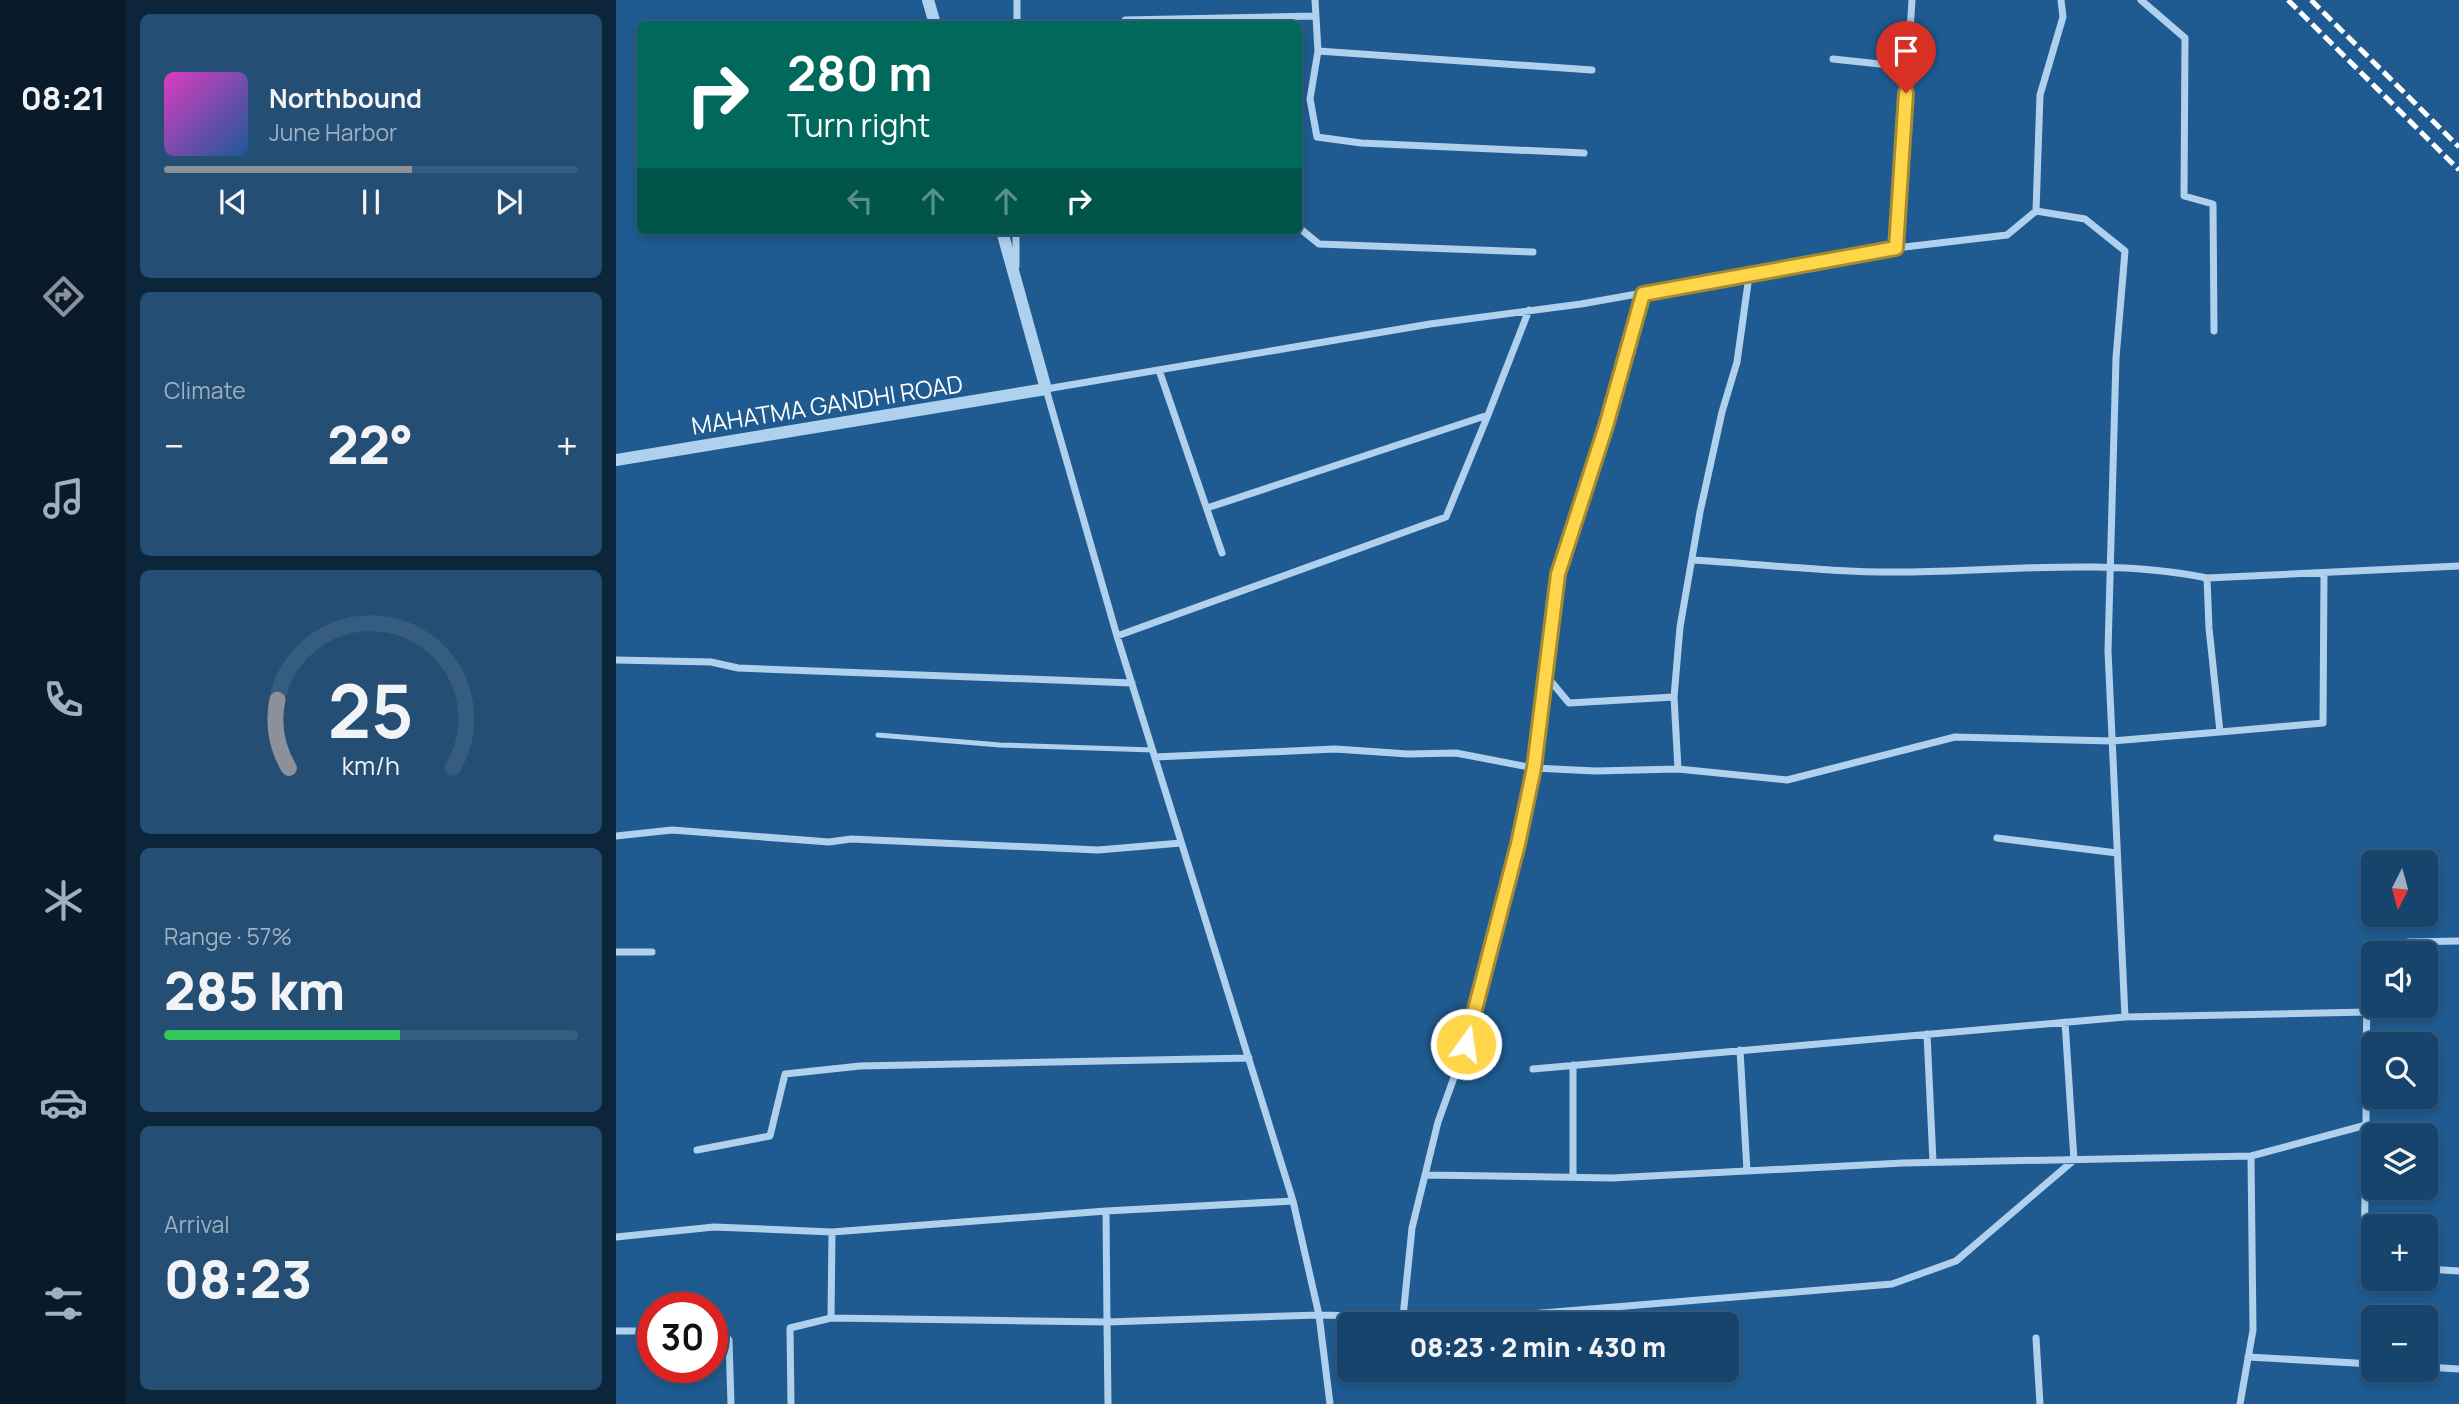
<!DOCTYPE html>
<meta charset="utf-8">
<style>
:root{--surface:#17446c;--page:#244e74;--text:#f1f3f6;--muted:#9eb0c2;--line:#365c7f;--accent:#8c9099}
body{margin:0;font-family:Manrope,sans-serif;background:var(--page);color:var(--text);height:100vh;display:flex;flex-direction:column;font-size:26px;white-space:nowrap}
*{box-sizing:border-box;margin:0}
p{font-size:23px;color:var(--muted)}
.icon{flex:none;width:38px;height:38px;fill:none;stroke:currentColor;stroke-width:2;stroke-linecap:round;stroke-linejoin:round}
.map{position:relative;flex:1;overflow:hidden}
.panel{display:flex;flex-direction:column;gap:14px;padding:14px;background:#0d253b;width:490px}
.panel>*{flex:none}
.guide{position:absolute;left:21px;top:21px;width:665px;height:214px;border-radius:10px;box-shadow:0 4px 10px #0003,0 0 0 2px var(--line);background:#00695c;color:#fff;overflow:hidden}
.needle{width:46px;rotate:186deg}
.fabs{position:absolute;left:1745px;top:850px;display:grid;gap:14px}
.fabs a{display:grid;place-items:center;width:77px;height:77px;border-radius:10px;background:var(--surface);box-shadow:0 4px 10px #0003,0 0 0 2px var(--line);font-size:35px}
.speed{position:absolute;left:21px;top:1292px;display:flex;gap:14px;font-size:35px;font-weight:700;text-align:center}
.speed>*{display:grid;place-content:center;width:91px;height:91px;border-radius:50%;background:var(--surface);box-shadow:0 4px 10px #0003,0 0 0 2px var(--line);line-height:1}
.speed .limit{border:10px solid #d22;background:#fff;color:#111}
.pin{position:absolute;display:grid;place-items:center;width:60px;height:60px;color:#fff;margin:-72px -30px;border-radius:50% 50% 50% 0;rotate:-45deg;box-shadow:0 0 7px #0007}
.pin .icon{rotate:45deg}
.me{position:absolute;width:77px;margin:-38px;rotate:14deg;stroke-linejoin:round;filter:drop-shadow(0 0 5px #0008)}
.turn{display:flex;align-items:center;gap:24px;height:147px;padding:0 35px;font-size:32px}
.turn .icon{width:91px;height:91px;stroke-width:2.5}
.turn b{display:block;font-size:49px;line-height:60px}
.lanes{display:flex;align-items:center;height:66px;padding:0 35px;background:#0003;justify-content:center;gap:35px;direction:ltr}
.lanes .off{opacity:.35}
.big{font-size:52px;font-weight:800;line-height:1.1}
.panel .card{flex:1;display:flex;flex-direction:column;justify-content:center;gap:10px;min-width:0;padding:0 24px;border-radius:10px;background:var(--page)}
.panel .dial{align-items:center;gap:0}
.dial svg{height:182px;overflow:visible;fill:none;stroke:var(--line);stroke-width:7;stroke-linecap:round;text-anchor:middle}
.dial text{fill:var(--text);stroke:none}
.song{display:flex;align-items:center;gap:21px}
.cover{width:84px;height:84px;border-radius:10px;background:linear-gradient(135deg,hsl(310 70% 55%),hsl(210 70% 35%))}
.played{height:7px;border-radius:4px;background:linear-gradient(90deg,var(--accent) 60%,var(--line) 60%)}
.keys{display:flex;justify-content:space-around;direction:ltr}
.heat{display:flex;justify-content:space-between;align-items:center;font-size:38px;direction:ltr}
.charge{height:10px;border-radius:5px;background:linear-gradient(90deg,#34c759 57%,var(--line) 0)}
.trip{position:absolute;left:721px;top:1312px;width:402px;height:70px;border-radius:10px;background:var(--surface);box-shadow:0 4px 10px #0003,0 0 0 2px var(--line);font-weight:800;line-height:70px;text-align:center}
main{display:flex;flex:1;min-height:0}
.tabs{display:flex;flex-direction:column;width:126px;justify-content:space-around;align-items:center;background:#091b2b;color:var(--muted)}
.tabs .icon{width:49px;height:49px}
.tabs .selected{color:var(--accent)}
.tabs b{font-size:32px;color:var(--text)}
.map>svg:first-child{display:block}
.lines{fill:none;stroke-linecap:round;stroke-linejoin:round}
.service{stroke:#afd1ed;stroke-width:5}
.minor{stroke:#afd1ed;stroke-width:7}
.tertiary{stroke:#afd1ed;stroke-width:12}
.rail{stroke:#fff;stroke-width:5;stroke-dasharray:12 5;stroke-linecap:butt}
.route-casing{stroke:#a68a30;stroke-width:18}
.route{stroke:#ffd54a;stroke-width:12}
.labels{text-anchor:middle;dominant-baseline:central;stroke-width:7;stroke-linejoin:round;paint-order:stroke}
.street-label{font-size:24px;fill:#fff;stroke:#1f5b90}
</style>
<main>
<nav class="tabs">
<b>08:21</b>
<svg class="icon selected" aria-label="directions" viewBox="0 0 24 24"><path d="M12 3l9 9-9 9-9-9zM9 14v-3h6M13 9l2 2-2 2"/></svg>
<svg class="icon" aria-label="music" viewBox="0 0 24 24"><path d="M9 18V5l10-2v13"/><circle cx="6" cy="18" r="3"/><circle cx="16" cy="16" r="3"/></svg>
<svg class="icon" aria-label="phone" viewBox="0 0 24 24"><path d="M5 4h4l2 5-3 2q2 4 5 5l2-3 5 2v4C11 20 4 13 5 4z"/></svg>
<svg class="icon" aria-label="climate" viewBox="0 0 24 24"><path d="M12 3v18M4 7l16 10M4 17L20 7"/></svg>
<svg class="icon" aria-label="car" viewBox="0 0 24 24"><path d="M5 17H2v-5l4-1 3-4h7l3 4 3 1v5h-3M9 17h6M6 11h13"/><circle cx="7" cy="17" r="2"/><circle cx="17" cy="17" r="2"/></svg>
<svg class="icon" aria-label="filters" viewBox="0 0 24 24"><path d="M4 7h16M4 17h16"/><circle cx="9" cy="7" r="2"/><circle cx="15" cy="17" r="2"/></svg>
</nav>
<section class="panel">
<div class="card">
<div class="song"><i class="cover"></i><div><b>Northbound</b><p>June Harbor</p></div></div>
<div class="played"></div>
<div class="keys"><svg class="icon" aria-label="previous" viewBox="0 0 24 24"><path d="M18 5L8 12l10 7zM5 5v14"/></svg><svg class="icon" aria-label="pause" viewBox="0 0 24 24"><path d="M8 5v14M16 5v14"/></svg><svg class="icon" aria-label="next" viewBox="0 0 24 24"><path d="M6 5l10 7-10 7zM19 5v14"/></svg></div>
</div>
<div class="card"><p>Climate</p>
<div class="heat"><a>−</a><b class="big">22°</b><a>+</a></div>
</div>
<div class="card dial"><svg viewBox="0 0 100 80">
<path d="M14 69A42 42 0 1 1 86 69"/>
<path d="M14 69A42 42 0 0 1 9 39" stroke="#8c9099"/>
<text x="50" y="56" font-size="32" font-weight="700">25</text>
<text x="50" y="72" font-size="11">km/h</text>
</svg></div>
<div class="card"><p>Range · 57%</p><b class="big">285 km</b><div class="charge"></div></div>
<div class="card"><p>Arrival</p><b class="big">08:23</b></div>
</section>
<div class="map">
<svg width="1843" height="1404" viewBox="0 0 1843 1404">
<rect width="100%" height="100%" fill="#1f5b90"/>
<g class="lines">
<!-- service -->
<path class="service" d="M262,735L384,745L537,750"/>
<!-- minor -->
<path class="minor" d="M699,0L702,51L694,99L701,137L745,143L968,153
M1525,0L1569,38L1568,196L1597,204L1598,331
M401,24V0
M508,24L509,20L698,16
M702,51L976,70
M1217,59L1292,67
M1420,211L1469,219L1509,251L1500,358L1492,651L1509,1017L1752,1012
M682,227L703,244L917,252
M1280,248L1296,0
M400,266V231
M543,370L606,553
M591,508L872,415L913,310
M1076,560C1146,564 1218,573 1289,572C1390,571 1490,558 1591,578
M501,636L830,517L872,415
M0,660L95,662L122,668L516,683
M1058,697L1064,627L1084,512L1106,412L1121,362L1133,276
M1604,732L1707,723L1708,574
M539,757L719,749L792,754L840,753L918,768L928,673
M1062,769L1171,780L1339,737L1496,741L1604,732L1593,628L1591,578L1843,566
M0,836L56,830L213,842L235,839L482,850L565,843
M1381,838L1501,853
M0,952H36
M1311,1034L1317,1162
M1124,1050L1131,1171
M957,1065V1177
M917,1069L1509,1017
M1750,1125L1748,1265H1757
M81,1150L154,1136L169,1074L244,1066L633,1058
M1635,1156L1750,1125L1751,952L1793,942L1843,941
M809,1175L996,1178L1287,1163L1635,1156L1637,1330L1624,1404
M490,1211L491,1322L703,1315L787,1317L796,1228L822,1122L850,1044L902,844L918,768L979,771L1062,769L1058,697L953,703L928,673L942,574L990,426L1027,294
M0,1237L98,1227L216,1232
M1810,1269L1843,1271
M787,1317H878L1276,1284L1340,1261L1458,1160L1449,1022
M215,1318L491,1322L492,1404
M0,1331H37
M96,1332L108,1334L113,1340L115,1404
M1420,1338L1424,1404
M1632,1357L1757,1364
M1810,1367L1843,1369
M175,1404L174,1328L215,1318L216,1232L490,1211L677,1201
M714,1404L703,1315L677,1201L501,636L430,389L814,324L965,304L1280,248L1391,235L1420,211L1424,95L1447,17L1445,0"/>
<!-- tertiary -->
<path class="tertiary" d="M312,0L319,24
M0,460L430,389L386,231"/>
<!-- rail -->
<path class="rail" d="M1672,0L1843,170
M1695,0L1843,147"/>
</g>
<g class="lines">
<!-- route casing -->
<g class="route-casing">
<path id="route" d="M850,1044L902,844L918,768L942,574L990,426L1027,294L1280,248L1290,93"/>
</g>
<!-- route -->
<use href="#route" class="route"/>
</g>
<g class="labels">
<!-- street labels -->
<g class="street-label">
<text transform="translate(211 404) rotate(-9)">MAHATMA GANDHI ROAD</text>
</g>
</g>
</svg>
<div class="fabs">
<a><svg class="needle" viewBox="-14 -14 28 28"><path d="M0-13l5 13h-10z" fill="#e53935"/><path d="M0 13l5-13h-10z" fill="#9eb0c2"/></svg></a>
<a><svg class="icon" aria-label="sound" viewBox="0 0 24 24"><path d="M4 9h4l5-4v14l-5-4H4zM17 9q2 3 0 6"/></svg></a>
<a><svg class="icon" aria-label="search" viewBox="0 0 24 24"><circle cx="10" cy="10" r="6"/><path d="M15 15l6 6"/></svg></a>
<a><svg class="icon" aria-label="layers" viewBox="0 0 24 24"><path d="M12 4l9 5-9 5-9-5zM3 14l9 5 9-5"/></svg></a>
<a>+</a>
<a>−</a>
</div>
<div class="speed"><div class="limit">30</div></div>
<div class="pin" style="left:1290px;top:93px;background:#d93025"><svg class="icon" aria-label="arrive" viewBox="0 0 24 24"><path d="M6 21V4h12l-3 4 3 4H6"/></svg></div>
<svg class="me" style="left:850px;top:1044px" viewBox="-20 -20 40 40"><circle r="17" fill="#ffd54a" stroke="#fff" stroke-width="3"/><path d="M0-11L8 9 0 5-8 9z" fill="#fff"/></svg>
<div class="trip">08:23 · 2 min · 430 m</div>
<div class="guide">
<div class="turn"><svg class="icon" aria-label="right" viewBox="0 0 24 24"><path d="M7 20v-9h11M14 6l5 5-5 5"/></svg><div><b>280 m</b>Turn right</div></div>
<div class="lanes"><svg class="icon off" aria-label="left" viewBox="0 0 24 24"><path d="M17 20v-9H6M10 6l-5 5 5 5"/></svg><svg class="icon off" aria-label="ahead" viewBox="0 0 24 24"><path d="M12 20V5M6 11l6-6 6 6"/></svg><svg class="icon off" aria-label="ahead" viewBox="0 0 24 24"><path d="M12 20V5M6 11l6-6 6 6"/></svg><svg class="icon" aria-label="right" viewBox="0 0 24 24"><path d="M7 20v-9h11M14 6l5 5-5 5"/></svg></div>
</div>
</div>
</main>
